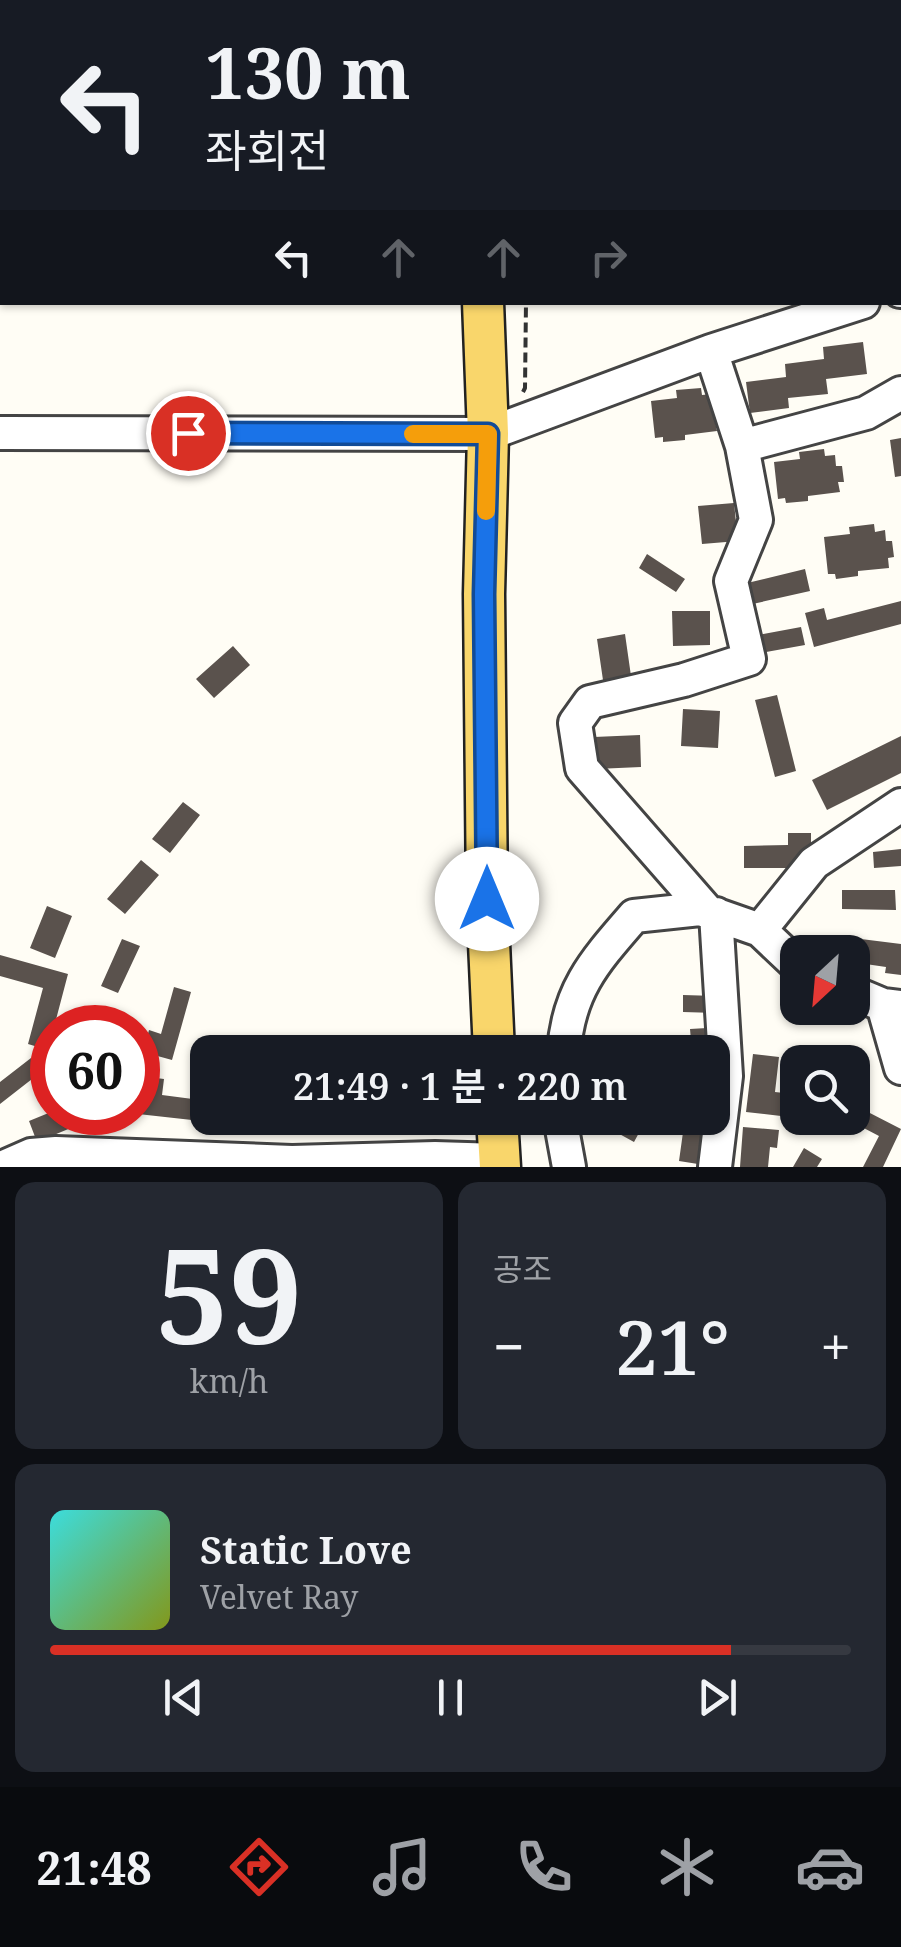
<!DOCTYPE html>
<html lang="ko">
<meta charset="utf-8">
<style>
:root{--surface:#171b24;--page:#242831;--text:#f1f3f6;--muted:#9ea1a6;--line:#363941;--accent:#d93025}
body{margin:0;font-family:"Noto Serif","Noto Sans KR",serif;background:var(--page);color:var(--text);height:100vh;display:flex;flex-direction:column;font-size:38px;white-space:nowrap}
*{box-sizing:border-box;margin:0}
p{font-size:32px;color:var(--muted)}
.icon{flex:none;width:55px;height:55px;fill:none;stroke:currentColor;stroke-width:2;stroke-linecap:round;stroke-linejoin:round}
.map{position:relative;height:1167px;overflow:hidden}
.panel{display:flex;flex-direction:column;gap:15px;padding:15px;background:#0d0f14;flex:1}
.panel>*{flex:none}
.hud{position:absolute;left:0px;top:0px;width:902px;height:305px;box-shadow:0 2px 8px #0004;background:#171b24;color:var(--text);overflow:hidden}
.needle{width:65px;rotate:206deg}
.fabs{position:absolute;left:780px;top:935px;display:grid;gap:20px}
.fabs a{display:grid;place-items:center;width:90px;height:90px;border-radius:20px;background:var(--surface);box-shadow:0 2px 8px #0004;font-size:50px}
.speed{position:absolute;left:30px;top:1005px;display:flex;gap:20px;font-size:50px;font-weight:700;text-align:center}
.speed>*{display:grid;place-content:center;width:130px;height:130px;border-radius:50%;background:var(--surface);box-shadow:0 2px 8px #0004;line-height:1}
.speed .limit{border:15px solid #d22;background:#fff;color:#111}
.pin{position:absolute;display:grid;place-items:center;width:85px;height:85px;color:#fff;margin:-42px;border:5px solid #fff;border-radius:50%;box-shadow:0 2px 10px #0007}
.me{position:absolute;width:110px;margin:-55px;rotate:0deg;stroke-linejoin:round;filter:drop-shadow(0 0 8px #0008)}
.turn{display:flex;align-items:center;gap:35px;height:210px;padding:0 40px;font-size:45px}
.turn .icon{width:130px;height:130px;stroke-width:2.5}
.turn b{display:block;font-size:70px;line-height:85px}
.lanes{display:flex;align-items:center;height:95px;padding:0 40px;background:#0003;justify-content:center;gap:50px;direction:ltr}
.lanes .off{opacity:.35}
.big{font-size:75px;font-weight:600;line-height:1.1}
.panel .tile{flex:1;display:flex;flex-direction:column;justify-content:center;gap:15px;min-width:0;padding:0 35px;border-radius:20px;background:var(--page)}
.panel .dial{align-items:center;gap:0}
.dial b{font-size:130px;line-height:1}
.song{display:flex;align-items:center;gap:30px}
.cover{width:120px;height:120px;border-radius:15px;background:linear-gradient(135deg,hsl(180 70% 55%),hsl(70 70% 35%))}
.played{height:10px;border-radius:5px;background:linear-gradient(90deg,var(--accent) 85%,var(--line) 85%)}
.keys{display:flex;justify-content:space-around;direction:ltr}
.heat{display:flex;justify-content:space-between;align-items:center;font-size:55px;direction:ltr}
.panel .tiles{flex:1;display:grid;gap:15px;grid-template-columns:1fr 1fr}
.tile:last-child{grid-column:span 2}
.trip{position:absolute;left:190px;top:1035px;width:540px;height:100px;border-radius:20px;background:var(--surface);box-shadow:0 2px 8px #0004;font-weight:600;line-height:100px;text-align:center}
.menu{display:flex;height:160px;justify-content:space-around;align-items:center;background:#090b0e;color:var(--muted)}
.menu .icon{width:70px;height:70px}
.menu .current{color:var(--accent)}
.menu b{font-size:45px;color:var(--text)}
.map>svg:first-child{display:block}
.building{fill:#5a524d}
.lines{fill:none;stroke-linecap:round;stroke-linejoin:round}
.minor-casing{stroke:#444;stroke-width:38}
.major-casing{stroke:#222;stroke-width:45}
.path{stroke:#333;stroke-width:4;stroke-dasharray:10 5;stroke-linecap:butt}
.minor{stroke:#fff;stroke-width:32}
.major{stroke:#f9d66b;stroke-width:40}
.route-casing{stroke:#114b97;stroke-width:25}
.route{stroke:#1a73e8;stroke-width:18}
.slow{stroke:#f59e0b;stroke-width:18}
</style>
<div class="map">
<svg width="901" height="1167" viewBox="0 0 901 1167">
<rect width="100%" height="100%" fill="#fffdf5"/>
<!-- building -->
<path class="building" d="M863,342L867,374L826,379L828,394L788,398L789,408L750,413L746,382L786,377L785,364L824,359L823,347Z
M701,388L702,395L712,394L721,421H715L717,431L685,435V440L663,442V437L655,438L651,401L677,398L676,390Z
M901,438V476L895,477L890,440Z
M824,449L825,456L835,455L836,466H842L844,482H838L840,492L808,496V501L786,503L785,498L778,499L774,462L800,459L799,452Z
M734,503L738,541L702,544L698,506Z
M874,524L875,532L885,530L886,541H892L894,557L888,558L889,568L858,571V576L836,579L835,574H828L824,537L850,534L849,527Z
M647,554L685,579L676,592L639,568Z
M805,569L810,591L748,605L743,584Z
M901,601V624L814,647L805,613L824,608L827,620Z
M672,611H710V645L673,646Z
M801,627L805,645L761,653L758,635Z
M625,634L632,683L604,687L597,639Z
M233,646L250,665L214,698L196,679Z
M777,695L796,771L775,777L755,700Z
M683,709L720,711L718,748L681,746Z
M640,735L641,767L596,769L594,737Z
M901,736V773L827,810L812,780Z
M183,802L200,815L170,853L152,839Z
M788,833H811V857L801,868H744V846L788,845Z
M901,849V866L874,868L873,852Z
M141,860L159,875L125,914L107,899Z
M842,890H895L896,910L842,909Z
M47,906L72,916L55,958L30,948Z
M845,937L901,944V975L885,973L886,967L852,962V952H843Z
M122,939L140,946L118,993L101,986Z
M0,955L68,974L48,1050L28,1044L43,988L0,976Z
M174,987L191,992L172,1060L143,1052L149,1030L161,1034Z
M683,995L716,996V1013L683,1012Z
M707,1028L708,1052H692L690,1029Z
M810,1051L835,1053L834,1062H809Z
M753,1054L779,1057L775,1092L784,1093L781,1116L746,1112Z
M31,1058L41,1072L0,1104V1082Z
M141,1076L164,1079L162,1095L208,1101L210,1122L138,1114Z
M866,1111L901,1129L883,1167H863L879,1136L858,1125Z
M51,1112H73L78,1125L37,1142L29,1121Z
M621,1118H647L634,1142L614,1131Z
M685,1118H704L698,1164L679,1161Z
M743,1127L779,1130L777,1148L770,1147L768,1167H740Z
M804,1148L822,1159L817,1167H793Z"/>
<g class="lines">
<!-- minor casing -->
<g class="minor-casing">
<path id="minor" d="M900,291H901
M711,351L742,446L866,413L901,393
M0,433L488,434L711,351L863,302
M707,911L582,768L575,723L590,702L684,680L749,659L731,581L756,520L742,446
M798,966L760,930L814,863L901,805
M852,992L883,1005L901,1007
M883,1005L901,1068
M564,1052C568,990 595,961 634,916L700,909L760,930
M560,1118L569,1167
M4,1167L31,1155L56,1153L292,1162L435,1158L499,1160
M715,1167L726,1076L716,914"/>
</g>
<!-- major casing -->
<g class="major-casing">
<path id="major" d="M504,0V2
M483,302L488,434L484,594L487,899L494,1052
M497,1118L500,1167"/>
</g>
<!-- path -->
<path class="path" d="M458,0V2
M523,392L525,388L526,302"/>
<!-- minor -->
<use href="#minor" class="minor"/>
<!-- major -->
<use href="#major" class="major"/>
</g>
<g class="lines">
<!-- route casing -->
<g class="route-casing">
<path id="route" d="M188,433L488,434L484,594L487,899"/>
</g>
<!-- route -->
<use href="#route" class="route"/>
<!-- slow -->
<path class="slow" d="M413,434H488L486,511"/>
</g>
</svg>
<div class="fabs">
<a><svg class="needle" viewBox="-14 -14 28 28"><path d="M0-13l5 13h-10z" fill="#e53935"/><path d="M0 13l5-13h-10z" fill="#9ea1a6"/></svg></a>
<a><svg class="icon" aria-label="search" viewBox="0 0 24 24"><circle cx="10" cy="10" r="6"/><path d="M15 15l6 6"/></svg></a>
</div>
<div class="speed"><div class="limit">60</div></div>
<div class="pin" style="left:188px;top:433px;background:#d93025"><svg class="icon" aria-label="arrive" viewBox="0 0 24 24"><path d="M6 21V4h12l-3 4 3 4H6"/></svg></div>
<svg class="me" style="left:487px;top:899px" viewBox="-20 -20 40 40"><circle r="19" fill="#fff"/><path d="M0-13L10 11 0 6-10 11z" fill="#1a73e8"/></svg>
<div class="trip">21:49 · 1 분 · 220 m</div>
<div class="hud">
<div class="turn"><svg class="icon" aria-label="left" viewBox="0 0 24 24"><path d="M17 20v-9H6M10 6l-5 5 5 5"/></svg><div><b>130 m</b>좌회전</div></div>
<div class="lanes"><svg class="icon" aria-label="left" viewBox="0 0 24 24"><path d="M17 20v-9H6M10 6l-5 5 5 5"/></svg><svg class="icon off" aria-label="ahead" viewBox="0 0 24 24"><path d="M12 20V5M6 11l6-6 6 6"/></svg><svg class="icon off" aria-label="ahead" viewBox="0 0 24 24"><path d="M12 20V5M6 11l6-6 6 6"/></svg><svg class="icon off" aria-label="right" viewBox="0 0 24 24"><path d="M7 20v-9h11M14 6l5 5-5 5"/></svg></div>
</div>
</div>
<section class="panel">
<div class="tiles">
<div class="tile dial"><b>59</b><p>km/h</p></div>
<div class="tile"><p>공조</p>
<div class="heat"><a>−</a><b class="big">21°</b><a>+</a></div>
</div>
<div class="tile">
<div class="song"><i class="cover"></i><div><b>Static Love</b><p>Velvet Ray</p></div></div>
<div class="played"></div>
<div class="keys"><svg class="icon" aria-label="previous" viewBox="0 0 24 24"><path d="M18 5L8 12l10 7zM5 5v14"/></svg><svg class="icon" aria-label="pause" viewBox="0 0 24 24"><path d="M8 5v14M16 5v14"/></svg><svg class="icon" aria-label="next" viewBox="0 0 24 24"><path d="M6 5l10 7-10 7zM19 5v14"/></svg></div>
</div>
</div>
</section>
<nav class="menu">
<b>21:48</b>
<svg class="icon current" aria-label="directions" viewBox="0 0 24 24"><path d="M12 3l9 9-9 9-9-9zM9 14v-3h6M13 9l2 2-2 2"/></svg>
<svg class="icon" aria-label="music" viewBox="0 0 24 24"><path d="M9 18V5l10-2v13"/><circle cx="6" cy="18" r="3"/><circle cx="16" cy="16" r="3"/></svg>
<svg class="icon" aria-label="phone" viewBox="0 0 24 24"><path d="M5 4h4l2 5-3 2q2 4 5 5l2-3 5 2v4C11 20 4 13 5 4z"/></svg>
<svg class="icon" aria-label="climate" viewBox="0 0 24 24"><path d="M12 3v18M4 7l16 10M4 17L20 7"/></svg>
<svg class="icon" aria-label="car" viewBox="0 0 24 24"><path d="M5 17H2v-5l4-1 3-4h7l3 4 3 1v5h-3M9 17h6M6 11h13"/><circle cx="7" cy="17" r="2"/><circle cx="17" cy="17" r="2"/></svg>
</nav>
